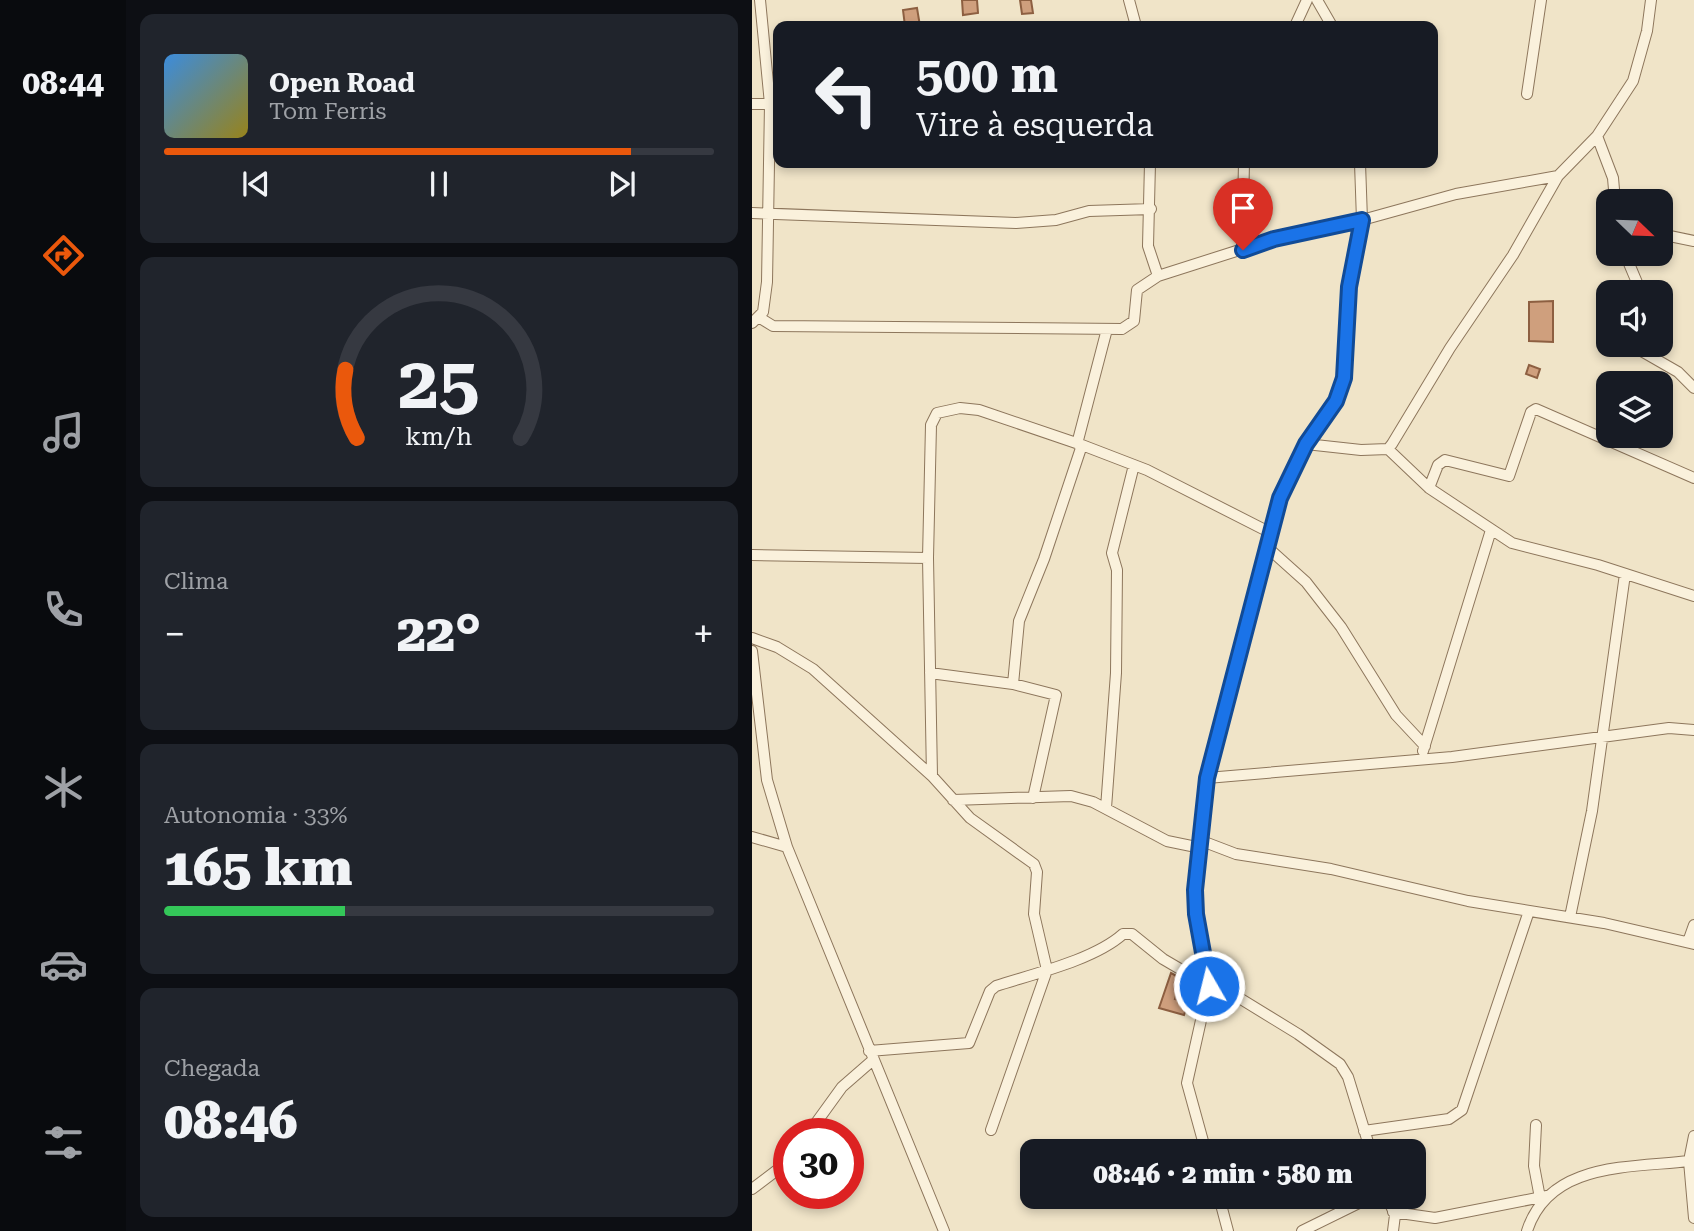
<!DOCTYPE html>
<html lang="pt">
<meta charset="utf-8">
<style>
:root{--surface:#171b24;--page:#20242c;--text:#f1f3f6;--muted:#9ea1a6;--line:#363941;--accent:#ea580c}
body{margin:0;font-family:"Roboto Serif",serif;background:var(--page);color:var(--text);height:100vh;display:flex;flex-direction:column;font-size:26px;white-space:nowrap}
*{box-sizing:border-box;margin:0}
p{font-size:23px;color:var(--muted)}
.icon{flex:none;width:38px;height:38px;fill:none;stroke:currentColor;stroke-width:2;stroke-linecap:round;stroke-linejoin:round}
.map{position:relative;flex:1;overflow:hidden}
.drawer{display:flex;flex-direction:column;gap:14px;padding:14px;background:#0d0f14;width:626px}
.drawer>*{flex:none}
.guide{position:absolute;left:21px;top:21px;width:665px;height:147px;border-radius:14px;box-shadow:0 4px 10px #0003;background:#171b24;color:var(--text);overflow:hidden}
.needle{width:46px;rotate:113deg}
.fabs{position:absolute;left:844px;top:189px;display:grid;gap:14px}
.fabs a{display:grid;place-items:center;width:77px;height:77px;border-radius:14px;background:var(--surface);box-shadow:0 4px 10px #0003;font-size:35px}
.speed{position:absolute;left:21px;top:1118px;display:flex;gap:14px;font-size:35px;font-weight:700;text-align:center}
.speed>*{display:grid;place-content:center;width:91px;height:91px;border-radius:50%;background:var(--surface);box-shadow:0 4px 10px #0003;line-height:1}
.speed .limit{border:10px solid #d22;background:#fff;color:#111}
.pin{position:absolute;display:grid;place-items:center;width:60px;height:60px;color:#fff;margin:-72px -30px;border-radius:50% 50% 50% 0;rotate:-45deg;box-shadow:0 0 7px #0007}
.pin .icon{rotate:45deg}
.me{position:absolute;width:77px;margin:-38px;rotate:352deg;stroke-linejoin:round;filter:drop-shadow(0 0 5px #0008)}
.turn{display:flex;align-items:center;gap:24px;height:147px;padding:0 28px;font-size:32px}
.turn .icon{width:91px;height:91px;stroke-width:2.5}
.turn b{display:block;font-size:49px;line-height:60px}
.big{font-size:52px;font-weight:800;line-height:1.1}
.drawer .tile{flex:1;display:flex;flex-direction:column;justify-content:center;gap:10px;min-width:0;padding:0 24px;border-radius:14px;background:var(--page)}
.drawer .dial{align-items:center;gap:0}
.dial svg{height:182px;overflow:visible;fill:none;stroke:var(--line);stroke-width:7;stroke-linecap:round;text-anchor:middle}
.dial text{fill:var(--text);stroke:none}
.song{display:flex;align-items:center;gap:21px}
.cover{width:84px;height:84px;border-radius:10px;background:linear-gradient(135deg,hsl(210 70% 55%),hsl(50 70% 35%))}
.played{height:7px;border-radius:4px;background:linear-gradient(90deg,var(--accent) 85%,var(--line) 85%)}
.keys{display:flex;justify-content:space-around;direction:ltr}
.heat{display:flex;justify-content:space-between;align-items:center;font-size:38px;direction:ltr}
.charge{height:10px;border-radius:5px;background:linear-gradient(90deg,#34c759 33%,var(--line) 0)}
.trip{position:absolute;left:268px;top:1139px;width:406px;height:70px;border-radius:14px;background:var(--surface);box-shadow:0 4px 10px #0003;font-weight:800;line-height:70px;text-align:center}
main{display:flex;flex:1;min-height:0}
.tab-bar{display:flex;flex-direction:column;width:126px;justify-content:space-around;align-items:center;background:#090b0e;color:var(--muted)}
.tab-bar .icon{width:49px;height:49px}
.tab-bar .on{color:var(--accent)}
.tab-bar b{font-size:32px;color:var(--text)}
.map>svg:first-child{display:block}
.building{fill:#cf9f7d;stroke:#8d5f41;stroke-width:2}
.lines{fill:none;stroke-linecap:round;stroke-linejoin:round}
.minor-casing{stroke:#8d765c;stroke-width:12}
.minor{stroke:#faf1dc;stroke-width:10}
.route-casing{stroke:#114b97;stroke-width:18}
.route{stroke:#1a73e8;stroke-width:12}
</style>
<main>
<nav class="tab-bar">
<b>08:44</b>
<svg class="icon on" aria-label="directions" viewBox="0 0 24 24"><path d="M12 3l9 9-9 9-9-9zM9 14v-3h6M13 9l2 2-2 2"/></svg>
<svg class="icon" aria-label="music" viewBox="0 0 24 24"><path d="M9 18V5l10-2v13"/><circle cx="6" cy="18" r="3"/><circle cx="16" cy="16" r="3"/></svg>
<svg class="icon" aria-label="phone" viewBox="0 0 24 24"><path d="M5 4h4l2 5-3 2q2 4 5 5l2-3 5 2v4C11 20 4 13 5 4z"/></svg>
<svg class="icon" aria-label="climate" viewBox="0 0 24 24"><path d="M12 3v18M4 7l16 10M4 17L20 7"/></svg>
<svg class="icon" aria-label="car" viewBox="0 0 24 24"><path d="M5 17H2v-5l4-1 3-4h7l3 4 3 1v5h-3M9 17h6M6 11h13"/><circle cx="7" cy="17" r="2"/><circle cx="17" cy="17" r="2"/></svg>
<svg class="icon" aria-label="filters" viewBox="0 0 24 24"><path d="M4 7h16M4 17h16"/><circle cx="9" cy="7" r="2"/><circle cx="15" cy="17" r="2"/></svg>
</nav>
<section class="drawer">
<div class="tile">
<div class="song"><i class="cover"></i><div><b>Open Road</b><p>Tom Ferris</p></div></div>
<div class="played"></div>
<div class="keys"><svg class="icon" aria-label="previous" viewBox="0 0 24 24"><path d="M18 5L8 12l10 7zM5 5v14"/></svg><svg class="icon" aria-label="pause" viewBox="0 0 24 24"><path d="M8 5v14M16 5v14"/></svg><svg class="icon" aria-label="next" viewBox="0 0 24 24"><path d="M6 5l10 7-10 7zM19 5v14"/></svg></div>
</div>
<div class="tile dial"><svg viewBox="0 0 100 80">
<path d="M14 69A42 42 0 1 1 86 69"/>
<path d="M14 69A42 42 0 0 1 9 39" stroke="#ea580c"/>
<text x="50" y="56" font-size="32" font-weight="700">25</text>
<text x="50" y="72" font-size="11">km/h</text>
</svg></div>
<div class="tile"><p>Clima</p>
<div class="heat"><a>−</a><b class="big">22°</b><a>+</a></div>
</div>
<div class="tile"><p>Autonomia · 33%</p><b class="big">165 km</b><div class="charge"></div></div>
<div class="tile"><p>Chegada</p><b class="big">08:46</b></div>
</section>
<div class="map">
<svg width="942" height="1231" viewBox="0 0 942 1231">
<rect width="100%" height="100%" fill="#f0e4c8"/>
<!-- building -->
<path class="building" d="M210,0H225L226,13L211,15Z
M268,0H279L281,13L270,14Z
M165,8L168,26H153L151,10Z
M801,301V342L777,341V302Z
M777,365L788,369L785,378L774,374Z
M419,973L430,979L423,999L436,1002L432,1015L407,1008Z"/>
<g class="lines">
<!-- minor casing -->
<g class="minor-casing">
<path id="minor" d="M377,0L384,26
M565,0L580,26
M543,26L555,0
M775,94L789,0
M0,104H26
M845,136L861,178L863,201
M398,163L396,246L406,276
M0,213L264,223L304,220L337,211L399,209
M908,234L942,241
M490,250L492,163
M873,254L889,292
M8,318L21,326L370,329L382,321L385,290L406,276L522,239L610,220L704,194L806,176
M0,323L11,312L15,282L18,104L8,0
M879,345L926,372L942,388
M325,444L355,329
M554,444L609,450L636,449L640,444L698,348L761,255L806,176L845,136L881,81L895,31L899,0
M636,449L677,488L760,543L846,565L942,596
M677,488L686,465L693,460L757,476L779,412L784,409L942,478
M515,547L554,582L589,627L644,715L673,746
M0,555L176,558
M0,638L25,647L61,669L180,776L218,818L282,864L285,872L282,914L295,970L239,1130
M0,651L15,780L35,847L192,1231
M178,673L261,684L304,695L281,798
M261,684L267,621L292,559L330,445
M671,751L739,530
M180,776L176,558L179,425L185,413L208,408L227,410L330,445L395,470L517,532
M455,778L700,757L917,728L942,730
M201,800L319,796L341,802L415,841L449,848
M354,808L364,673L365,570L360,553L382,465
M0,837L35,847
M450,841L484,854L579,869L716,901L852,923L942,944
M818,917L840,811L873,574
M936,942L942,925
M458,980L546,1034L588,1064L596,1077L619,1152
M117,1051L217,1043L238,991L244,986C281,974 342,960 371,934H380L411,959L457,986
M784,1125L782,1166L788,1198
M612,1131L697,1119L710,1110L777,911
M56,1134L90,1087L121,1060
M942,1136L937,1161L942,1218
M454,1152L435,1083L458,980L444,914L443,890L455,778L528,498L554,444L584,401L592,378L596,287L610,220L608,163
M0,1189L37,1161
M467,1197L476,1231
M635,1197L643,1215L641,1231
M641,1212L683,1218L795,1196
M550,1231L619,1197
M775,1231C797,1162 877,1168 937,1161"/>
</g>
<!-- minor -->
<use href="#minor" class="minor"/>
</g>
<g class="lines">
<!-- route casing -->
<g class="route-casing">
<path id="route" d="M457,986L444,914L443,890L455,778L528,498L554,444L584,401L592,378L597,287L610,220L522,239L491,250"/>
</g>
<!-- route -->
<use href="#route" class="route"/>
</g>
</svg>
<div class="fabs">
<a><svg class="needle" viewBox="-14 -14 28 28"><path d="M0-13l5 13h-10z" fill="#e53935"/><path d="M0 13l5-13h-10z" fill="#9ea1a6"/></svg></a>
<a><svg class="icon" aria-label="sound" viewBox="0 0 24 24"><path d="M4 9h4l5-4v14l-5-4H4zM17 9q2 3 0 6"/></svg></a>
<a><svg class="icon" aria-label="layers" viewBox="0 0 24 24"><path d="M12 4l9 5-9 5-9-5zM3 14l9 5 9-5"/></svg></a>
</div>
<div class="speed"><div class="limit">30</div></div>
<div class="pin" style="left:491px;top:250px;background:#d93025"><svg class="icon" aria-label="arrive" viewBox="0 0 24 24"><path d="M6 21V4h12l-3 4 3 4H6"/></svg></div>
<svg class="me" style="left:457px;top:986px" viewBox="-20 -20 40 40"><circle r="17" fill="#1a73e8" stroke="#fff" stroke-width="3"/><path d="M0-11L8 9 0 5-8 9z" fill="#fff"/></svg>
<div class="trip">08:46 · 2 min · 580 m</div>
<div class="guide">
<div class="turn"><svg class="icon" aria-label="left" viewBox="0 0 24 24"><path d="M17 20v-9H6M10 6l-5 5 5 5"/></svg><div><b>500 m</b>Vire à esquerda</div></div>
</div>
</div>
</main>
